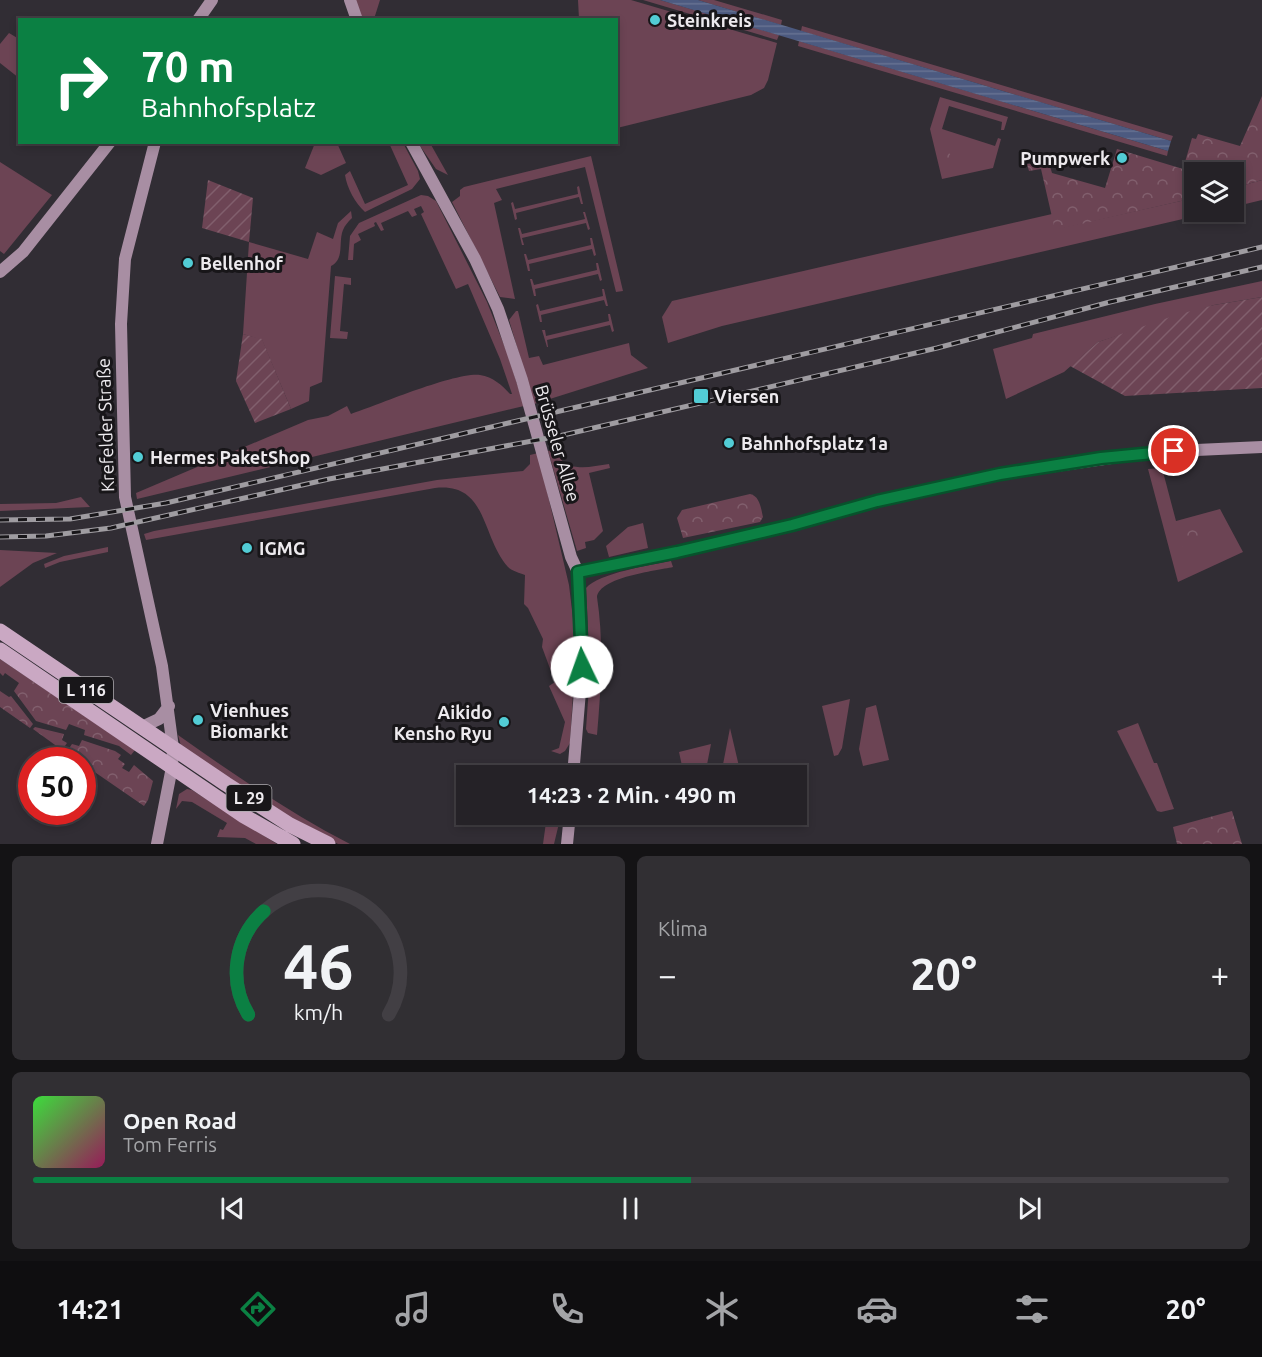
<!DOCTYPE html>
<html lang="de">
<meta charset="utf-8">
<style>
:root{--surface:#252227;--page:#312f33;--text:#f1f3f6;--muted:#a3a4a7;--line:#423f44;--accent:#0b8043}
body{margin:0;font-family:Ubuntu,sans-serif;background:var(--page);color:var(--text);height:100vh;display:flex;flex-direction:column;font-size:22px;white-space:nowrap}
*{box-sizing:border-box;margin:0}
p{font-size:20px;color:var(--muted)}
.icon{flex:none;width:33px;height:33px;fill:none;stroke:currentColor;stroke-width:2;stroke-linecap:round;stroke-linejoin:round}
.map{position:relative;height:844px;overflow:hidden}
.drawer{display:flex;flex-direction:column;gap:12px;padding:12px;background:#141315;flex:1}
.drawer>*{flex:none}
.top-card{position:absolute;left:18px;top:18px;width:600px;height:126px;border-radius:0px;box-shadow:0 3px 9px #0003,0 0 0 2px var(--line);background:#0b8043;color:#fff;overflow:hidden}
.controls{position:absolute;left:1184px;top:162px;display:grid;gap:12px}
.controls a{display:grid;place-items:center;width:60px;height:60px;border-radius:0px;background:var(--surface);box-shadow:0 3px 9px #0003,0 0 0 2px var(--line);font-size:30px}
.speed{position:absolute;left:18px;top:747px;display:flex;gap:12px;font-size:30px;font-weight:700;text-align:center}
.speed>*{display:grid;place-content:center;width:78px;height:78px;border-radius:50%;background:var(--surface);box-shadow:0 3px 9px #0003,0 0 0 2px var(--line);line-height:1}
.speed .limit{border:9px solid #d22;background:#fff;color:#111}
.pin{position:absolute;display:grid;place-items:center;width:51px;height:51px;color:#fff;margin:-26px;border:3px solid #fff;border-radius:50%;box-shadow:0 2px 6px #0007}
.me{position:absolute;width:66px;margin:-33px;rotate:357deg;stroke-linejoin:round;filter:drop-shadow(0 0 4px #0008)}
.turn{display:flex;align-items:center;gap:21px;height:126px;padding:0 24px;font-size:27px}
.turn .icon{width:78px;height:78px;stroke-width:2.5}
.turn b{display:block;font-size:42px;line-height:51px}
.big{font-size:45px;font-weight:700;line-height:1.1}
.drawer .card{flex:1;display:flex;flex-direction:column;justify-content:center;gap:9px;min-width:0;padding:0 21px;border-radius:9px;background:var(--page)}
.drawer .dial{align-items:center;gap:0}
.dial svg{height:156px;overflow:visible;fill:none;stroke:var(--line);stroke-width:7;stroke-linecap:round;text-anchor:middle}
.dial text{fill:var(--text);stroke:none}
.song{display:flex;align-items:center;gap:18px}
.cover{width:72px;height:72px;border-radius:9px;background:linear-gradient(135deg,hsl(120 70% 55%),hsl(330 70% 35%))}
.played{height:6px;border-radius:3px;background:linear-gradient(90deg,var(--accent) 55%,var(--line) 55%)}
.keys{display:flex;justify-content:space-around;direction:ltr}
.heat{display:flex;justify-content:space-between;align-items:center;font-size:33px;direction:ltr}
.drawer .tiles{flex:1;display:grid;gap:12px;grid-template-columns:1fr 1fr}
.card:last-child{grid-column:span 2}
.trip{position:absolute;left:456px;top:765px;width:351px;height:60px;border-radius:0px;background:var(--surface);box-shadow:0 3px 9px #0003,0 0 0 2px var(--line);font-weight:700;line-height:60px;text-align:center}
.dock{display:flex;height:96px;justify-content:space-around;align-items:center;background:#0f0e10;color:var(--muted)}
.dock .icon{width:42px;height:42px}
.dock .current{color:var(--accent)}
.dock b{font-size:27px;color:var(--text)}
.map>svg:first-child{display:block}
.grass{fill:#6c4454}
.park{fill:url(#park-crowns)}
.garden{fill:url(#garden-furrows)}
.water{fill:url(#water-rules)}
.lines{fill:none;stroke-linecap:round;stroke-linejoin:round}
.secondary{stroke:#a88ea3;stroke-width:12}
.primary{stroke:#caa8c3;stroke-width:15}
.rail-casing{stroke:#9f9ca1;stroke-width:5}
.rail{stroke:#181619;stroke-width:3;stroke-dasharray:9;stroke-linecap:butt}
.route-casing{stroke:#07532c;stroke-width:15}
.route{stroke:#0b8043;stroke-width:10}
.poi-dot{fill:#52ccd5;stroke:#181619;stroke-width:2}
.labels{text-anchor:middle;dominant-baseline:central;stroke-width:6;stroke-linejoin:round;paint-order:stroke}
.shield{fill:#181619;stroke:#adaaae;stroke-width:1.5}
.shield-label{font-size:16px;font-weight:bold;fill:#edeaee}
.poi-label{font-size:18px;font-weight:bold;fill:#edeaee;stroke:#181619;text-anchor:start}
.street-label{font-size:18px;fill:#edeaee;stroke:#181619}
</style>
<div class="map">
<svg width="1262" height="844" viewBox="0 0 1262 844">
<defs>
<pattern id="park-crowns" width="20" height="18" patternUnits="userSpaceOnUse" patternTransform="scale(1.5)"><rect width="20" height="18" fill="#6c4454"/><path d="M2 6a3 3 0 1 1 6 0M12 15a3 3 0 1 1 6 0" fill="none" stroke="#815f6d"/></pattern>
<pattern id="garden-furrows" width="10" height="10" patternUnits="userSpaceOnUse" patternTransform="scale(1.5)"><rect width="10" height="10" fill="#6c4454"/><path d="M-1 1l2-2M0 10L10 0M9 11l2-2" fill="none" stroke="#815f6d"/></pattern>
<pattern id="water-rules" width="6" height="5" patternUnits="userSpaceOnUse" patternTransform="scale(1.5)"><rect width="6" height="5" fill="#4c5a80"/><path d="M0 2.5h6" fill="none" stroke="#667292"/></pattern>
</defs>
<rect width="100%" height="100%" fill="#312d34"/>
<!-- grass -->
<path class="grass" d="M355,0H380L374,19H362Z
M578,0H631L777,43L768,80L764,88L751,95L617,128L616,20L579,19Z
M643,0H660L779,35L777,40Z
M698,0H714L782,20L781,25Z
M802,26L1173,136L1171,141L801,31Z
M9,33L19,39V78L0,63V44Z
M799,41L1168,151L1167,156L798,46Z
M940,97L1008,117L1004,130H1001L1002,122L949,106L942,129L995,146L998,138L1001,139L993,168L942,179L930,129Z
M315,143H337L346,163L321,175L305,168Z
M389,143H403L418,171L420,179L412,189L365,212C355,203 347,188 345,175L350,171L365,204L408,185Z
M418,143H430L448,175L436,169Z
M591,156L623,291L616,292L585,167L496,189L502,200L494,203L515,299L500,297L452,202L460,196V190L464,187Z
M0,162L52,195L4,254L0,251Z
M1262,180V200L1233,207V188Z
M579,186L583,204H581L579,197L516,213L517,219L515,220L511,203L513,202L515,209L578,194L577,187Z
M421,195L428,196L436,201L487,302L508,355L524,406L137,499L136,493L308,420L328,416L347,406L351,414C378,405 455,372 480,375C493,377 502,385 510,394H512L500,359L468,284L456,289L421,214L424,212L421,206L414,209L417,215L412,217L408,211L381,223L384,230L381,231L376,222L374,223L375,226L358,234L361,240L354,244L353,260H348L350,236L359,223Z
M1194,198V212H1213L722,326L668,343L662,317L672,301L1052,214L1056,229Z
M351,211L352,218C348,222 345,225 343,230C338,242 345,259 331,266L322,382L310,387L309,401L291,409L262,340L243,334L249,242L308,259L317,232L333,239L338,223Z
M583,212H585L590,229L588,230L586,223L522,238L524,245H522L518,228H520L522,234L585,219Z
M590,238H592L596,255L594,256L592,249L529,264L530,271H528L524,254H526L528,260L591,245Z
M596,263H598L602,280L600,281L598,274L535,289L536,296H534L530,279H532L534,285L597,270Z
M335,276L351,278V285L344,284L340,331L348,332L347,339L330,338Z
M1262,281V297L1214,305L1098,342L1064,372L1006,399L993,349L1032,338L1033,334L1155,304Z
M602,289H604L608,306H606L604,300L541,315L542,322H540L536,305L538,304L540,311L603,296Z
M516,311H518L529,358L539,356L543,365L629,343L631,355L648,368L534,404L509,320Z
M608,314H610L614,331L612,332L610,325L547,340L548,347H547L542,330H545L546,336L609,321Z
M555,449C564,474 588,467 609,464L610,468L589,473L603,531L594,540L585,542L586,548L577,551L548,451Z
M538,453L569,585L576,644L570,743L565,751L560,754L551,751L559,748L565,722L549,686L555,682L542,647L543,639L528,608L524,604L525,575C520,573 512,571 508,567C481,537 488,482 435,488L146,540L144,534L154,531L437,480L523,471L530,464V455Z
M1162,468L1176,521L1220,509L1243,552L1178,582L1148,469Z
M81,497L90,507L0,511V504L56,503Z
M643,523L648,548L609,557L606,546L628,527Z
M108,547V552L60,562L45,568L44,564L64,556Z
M0,550L57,553L33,563L0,587Z
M671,561L673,567C655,571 600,577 597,597C604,643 601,689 597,735L588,733L586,729L590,672L586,588C599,573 651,565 671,561Z
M850,699L842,748L838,755L834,756L822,706Z
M876,705L889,760L863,766L859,749L866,708Z
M1138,723L1154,763H1157L1174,809L1161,812L1157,811L1117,731Z
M730,728L741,775H721Z
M178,735C233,774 290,813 350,844H338L295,823L181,746Z
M711,744L705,775H684L679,752Z
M187,789L192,790L277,844H256L245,838L217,837L220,829L223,830L227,823L192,802L182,801L176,809L179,794Z
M547,815H561L554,844H543Z"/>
<!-- park -->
<path class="park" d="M1262,96V180L1233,188V172H1194V198L1055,230L1041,169L1029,171L1027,164L1049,163L1052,173L1105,188L1117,149L1183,169L1192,138L1196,139L1198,134L1240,146Z
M945,147L956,163L958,171L947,173L944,172L941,156Z
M750,494C760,496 761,509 763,517L760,522L683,538L677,518L682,510Z
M1200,518L1208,540L1184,550L1175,525Z
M0,659L135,750L131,755L119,746L84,735L85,730L69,724L66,730L36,721L14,691L19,683L5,673L3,676L0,673Z
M0,691L9,697L11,696L33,724L30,728L0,707Z
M35,727L64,734L62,740L67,743L62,750L33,729Z
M82,740L115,751L121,755L118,759L125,764L122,768L129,772L134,765L153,781L148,800L144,806L83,764L82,760H78L66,753L72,744L79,746Z
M1232,811L1242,844H1177L1173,827Z"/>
<!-- garden -->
<path class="garden" d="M208,180L253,198L249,242L202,228Z
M1262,297V388L1125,396L1070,366L1098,342L1176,315L1214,305Z
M243,334L262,339L291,409L255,423L236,381Z"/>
<!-- water -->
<path class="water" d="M660,0H698L1171,141L1168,151Z"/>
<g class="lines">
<!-- secondary -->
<path class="secondary" d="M350,0L357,20
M198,20L212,0
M155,142L125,259L121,324L125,497L162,666L173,748L172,767L157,844
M411,142L475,259L498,309L522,380L571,557L578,572L582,667L573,776
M0,272L23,252L110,142
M578,572L677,552L792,525L877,501L1000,474L1153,452L1262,447
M142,727L159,719L169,706
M567,844L570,814"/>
<!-- primary -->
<path class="primary" d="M0,631L226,784L290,825L328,844
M0,650L244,816L293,844"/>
<!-- rail casing -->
<g class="rail-casing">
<path id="rail" d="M0,520L70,519L166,503L1262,247
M0,537L46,536L111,528L329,479L559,436L937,348L1110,302L1262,267"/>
</g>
<!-- rail -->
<use href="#rail" class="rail"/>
</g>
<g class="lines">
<!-- route casing -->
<g class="route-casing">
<path id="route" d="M582,667L578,572L677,552L792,525L877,501L1000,474L1101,458L1174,451"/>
</g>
<!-- route -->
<use href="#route" class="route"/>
</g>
<!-- markers -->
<g class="poi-dot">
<circle cx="655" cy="20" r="6"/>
<circle cx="1122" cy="158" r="6"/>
<circle cx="188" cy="263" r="6"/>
<rect x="693" y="388" width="16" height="16" rx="3"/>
<circle cx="729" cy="443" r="6"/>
<circle cx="138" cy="457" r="6"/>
<circle cx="247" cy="548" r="6"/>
<circle cx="198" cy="720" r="6"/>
<circle cx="504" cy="722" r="6"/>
</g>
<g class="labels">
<!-- shield labels -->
<g class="shield">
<rect x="59" y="677" width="54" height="26" rx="4.5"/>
<rect x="226.5" y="785" width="45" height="26" rx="4.5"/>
</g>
<g class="shield-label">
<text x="86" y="690">L 116</text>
<text x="249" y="798">L 29</text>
</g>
<!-- poi labels -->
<g class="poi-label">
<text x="667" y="20">Steinkreis</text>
<text x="1110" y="158" text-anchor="end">Pumpwerk</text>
<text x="200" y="263">Bellenhof</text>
<text x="714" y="396">Viersen</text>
<text x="741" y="443">Bahnhofsplatz 1a</text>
<text x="150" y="457">Hermes PaketShop</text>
<text x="259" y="548">IGMG</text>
<text x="210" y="710">Vienhues<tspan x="210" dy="21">Biomarkt</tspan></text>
<text x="492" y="712" text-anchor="end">Aikido<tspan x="492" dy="21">Kensho Ryu</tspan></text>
</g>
<!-- street labels -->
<g class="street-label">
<text transform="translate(105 425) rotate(-92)">Krefelder Straße</text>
<text transform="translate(558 443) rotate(74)">Brüsseler Allee</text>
</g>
</g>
</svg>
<div class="controls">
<a><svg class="icon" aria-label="layers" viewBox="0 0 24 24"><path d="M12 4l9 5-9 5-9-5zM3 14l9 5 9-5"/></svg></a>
</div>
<div class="speed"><div class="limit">50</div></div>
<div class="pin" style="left:1174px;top:451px;background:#d93025"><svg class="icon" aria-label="arrive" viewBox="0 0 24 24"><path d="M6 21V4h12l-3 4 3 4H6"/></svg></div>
<svg class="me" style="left:582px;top:667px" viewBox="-20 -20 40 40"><circle r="19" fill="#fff"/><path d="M0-13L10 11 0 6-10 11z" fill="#0b8043"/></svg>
<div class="trip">14:23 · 2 Min. · 490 m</div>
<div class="top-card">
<div class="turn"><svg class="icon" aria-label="right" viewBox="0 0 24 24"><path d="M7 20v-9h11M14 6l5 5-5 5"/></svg><div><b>70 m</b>Bahnhofsplatz</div></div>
</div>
</div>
<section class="drawer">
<div class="tiles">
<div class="card dial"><svg viewBox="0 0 100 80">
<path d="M14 69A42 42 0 1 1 86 69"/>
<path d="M14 69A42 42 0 0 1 22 16" stroke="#0b8043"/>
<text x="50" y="56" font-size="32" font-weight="700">46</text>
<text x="50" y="72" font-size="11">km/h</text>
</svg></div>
<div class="card"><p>Klima</p>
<div class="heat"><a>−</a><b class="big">20°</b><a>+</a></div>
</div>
<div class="card">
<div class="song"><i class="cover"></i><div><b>Open Road</b><p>Tom Ferris</p></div></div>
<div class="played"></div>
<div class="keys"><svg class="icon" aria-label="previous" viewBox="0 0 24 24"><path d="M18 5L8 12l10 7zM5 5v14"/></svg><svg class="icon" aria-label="pause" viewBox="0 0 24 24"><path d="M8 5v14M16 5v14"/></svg><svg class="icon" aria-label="next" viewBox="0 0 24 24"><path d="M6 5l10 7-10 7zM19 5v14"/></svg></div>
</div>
</div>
</section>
<nav class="dock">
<b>14:21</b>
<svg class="icon current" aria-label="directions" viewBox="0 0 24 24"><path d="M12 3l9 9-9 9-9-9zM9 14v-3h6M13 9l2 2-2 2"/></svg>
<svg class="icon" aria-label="music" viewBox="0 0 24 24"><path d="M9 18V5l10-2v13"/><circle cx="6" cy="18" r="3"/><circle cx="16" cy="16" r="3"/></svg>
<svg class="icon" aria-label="phone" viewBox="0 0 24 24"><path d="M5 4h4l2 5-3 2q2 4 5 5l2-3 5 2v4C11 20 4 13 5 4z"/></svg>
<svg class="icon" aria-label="climate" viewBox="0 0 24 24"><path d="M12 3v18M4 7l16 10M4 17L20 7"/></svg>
<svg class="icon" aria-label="car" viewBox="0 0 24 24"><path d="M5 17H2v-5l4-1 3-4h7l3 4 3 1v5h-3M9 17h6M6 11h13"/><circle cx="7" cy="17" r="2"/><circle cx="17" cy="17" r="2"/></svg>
<svg class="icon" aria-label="filters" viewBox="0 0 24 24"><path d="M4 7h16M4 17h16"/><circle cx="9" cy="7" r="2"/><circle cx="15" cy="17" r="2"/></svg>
<b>20°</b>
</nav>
